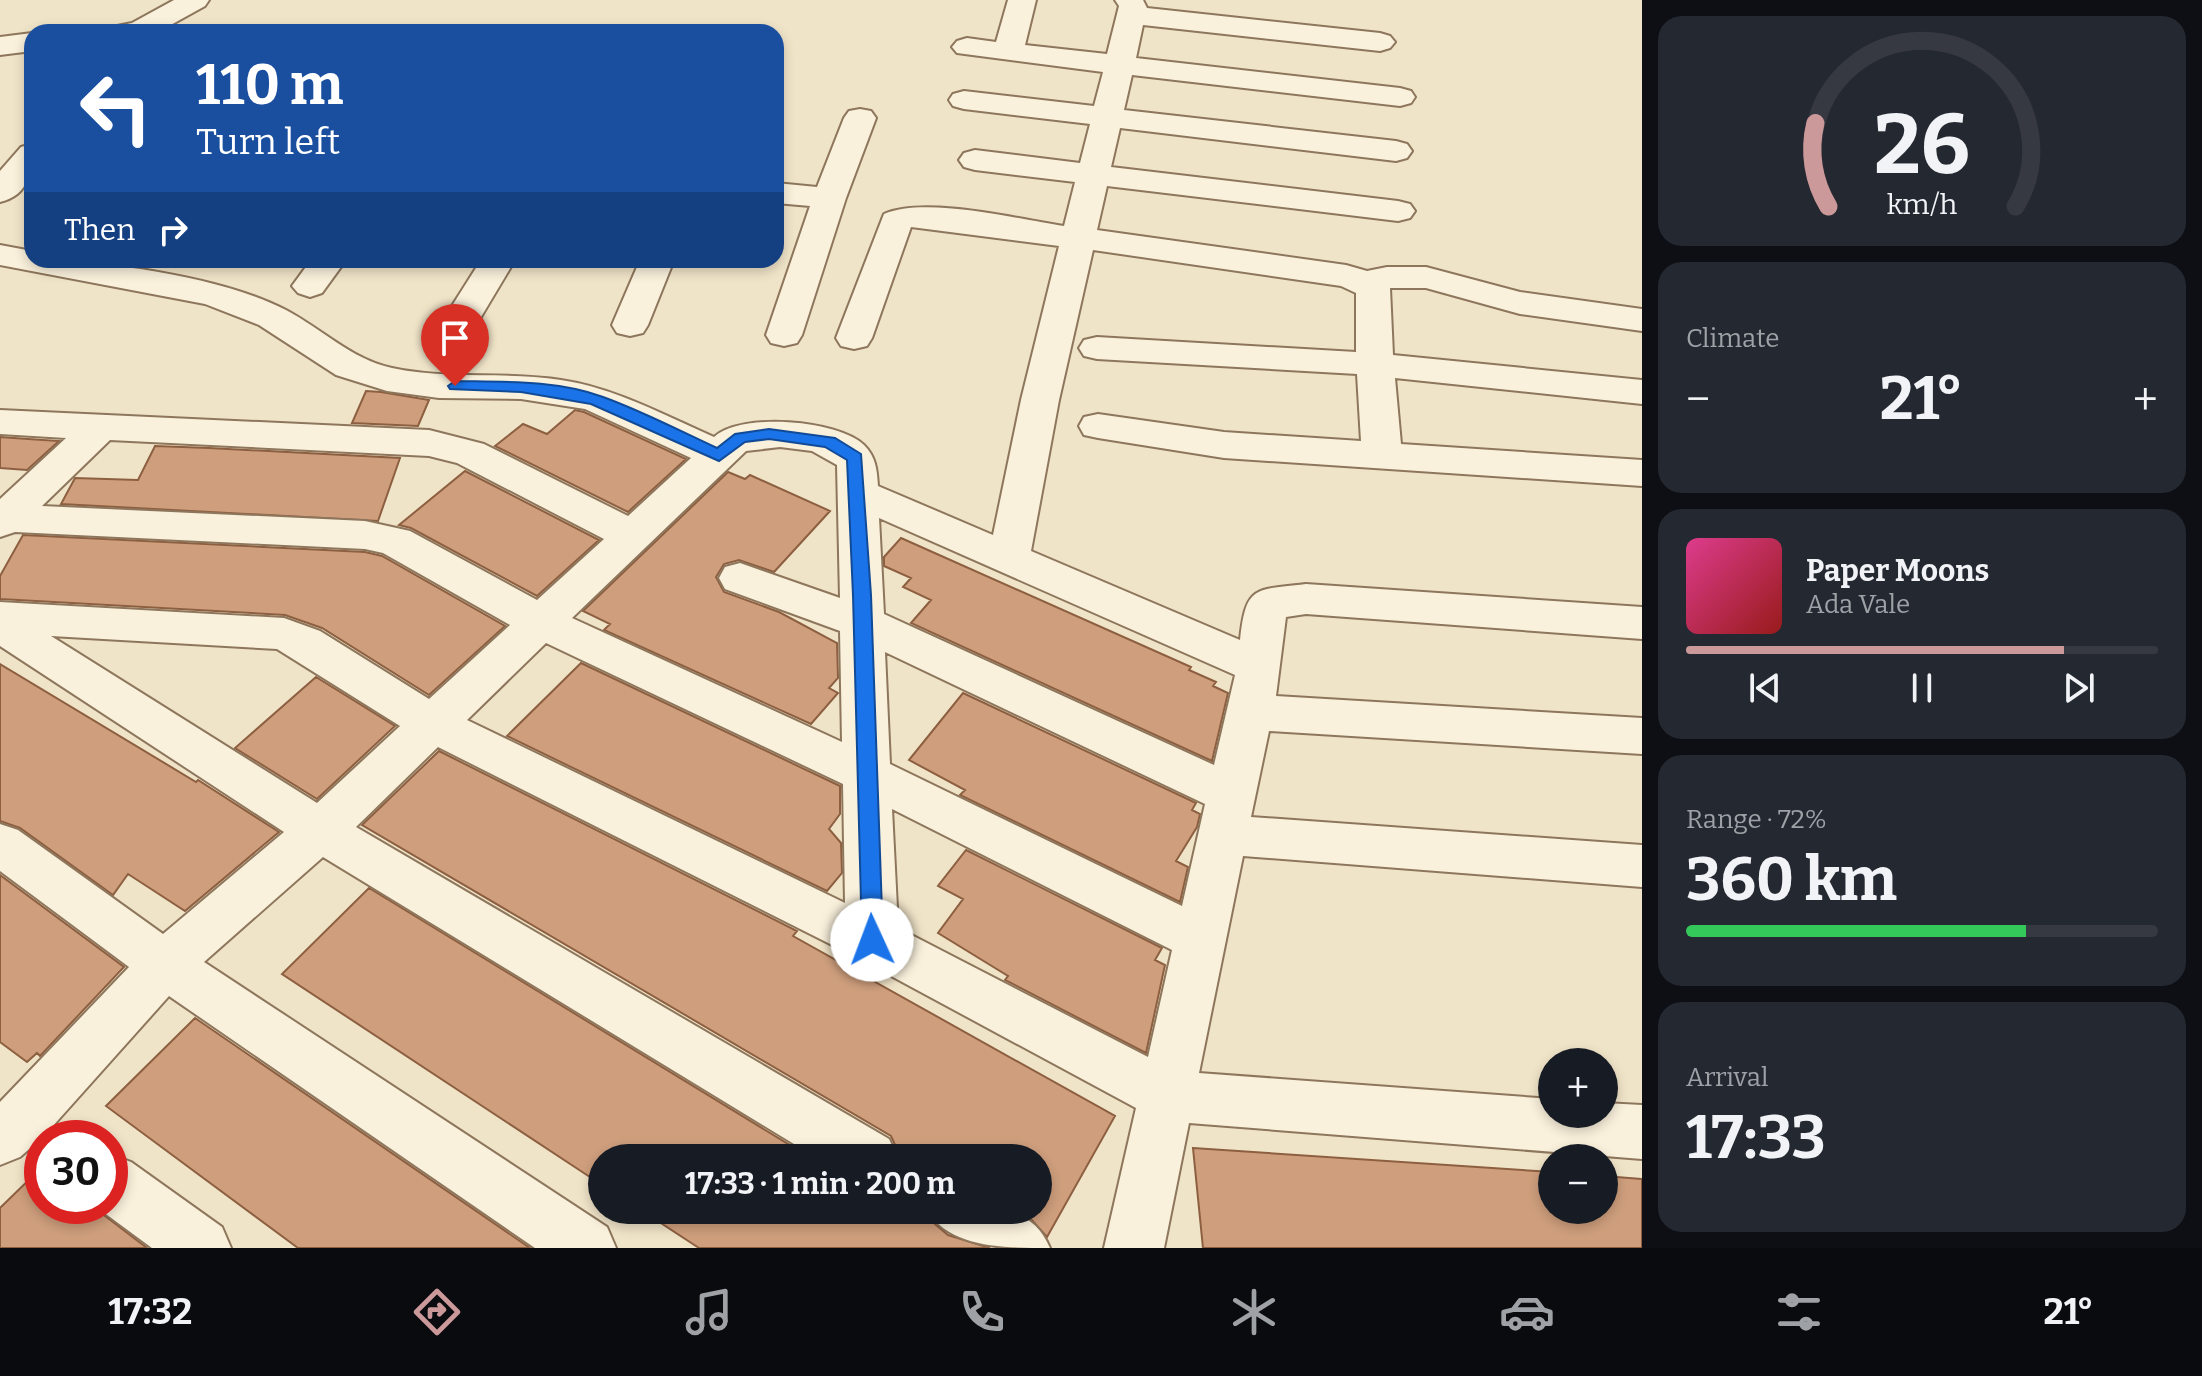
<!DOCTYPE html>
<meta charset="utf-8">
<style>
:root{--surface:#171b24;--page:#242831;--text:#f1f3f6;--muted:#9ea1a6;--line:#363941;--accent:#cc999b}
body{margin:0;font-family:Bitter,serif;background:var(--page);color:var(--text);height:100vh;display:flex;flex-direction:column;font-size:30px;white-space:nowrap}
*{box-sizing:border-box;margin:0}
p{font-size:26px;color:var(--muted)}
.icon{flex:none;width:44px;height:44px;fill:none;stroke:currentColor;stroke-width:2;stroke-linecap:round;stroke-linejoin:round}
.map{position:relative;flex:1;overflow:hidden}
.panel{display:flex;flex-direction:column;gap:16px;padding:16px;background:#0d0f14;width:560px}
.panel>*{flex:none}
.top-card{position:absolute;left:24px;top:24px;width:760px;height:244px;border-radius:24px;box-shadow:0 4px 12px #0003;background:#1a4fa0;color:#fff;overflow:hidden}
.controls{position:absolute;left:1538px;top:1048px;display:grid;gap:16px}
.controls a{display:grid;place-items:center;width:80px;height:80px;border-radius:50%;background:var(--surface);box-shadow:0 4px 12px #0003;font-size:40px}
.speed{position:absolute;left:24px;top:1120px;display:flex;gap:16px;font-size:40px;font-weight:700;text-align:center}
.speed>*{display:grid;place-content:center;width:104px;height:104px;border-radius:50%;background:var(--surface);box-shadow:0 4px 12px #0003;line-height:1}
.speed .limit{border:12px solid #d22;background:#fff;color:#111}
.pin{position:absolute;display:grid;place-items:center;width:68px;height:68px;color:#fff;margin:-82px -34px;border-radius:50% 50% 50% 0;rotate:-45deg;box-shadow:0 0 8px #0007}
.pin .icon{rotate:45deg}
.me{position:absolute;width:88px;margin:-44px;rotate:358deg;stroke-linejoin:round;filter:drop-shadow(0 0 6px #0008)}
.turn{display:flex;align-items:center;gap:28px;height:168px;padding:0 40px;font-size:36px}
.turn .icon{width:104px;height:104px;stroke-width:2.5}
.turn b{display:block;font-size:56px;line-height:68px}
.then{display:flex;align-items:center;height:76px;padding:0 40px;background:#0003;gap:16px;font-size:30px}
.big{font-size:60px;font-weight:700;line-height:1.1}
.panel .card{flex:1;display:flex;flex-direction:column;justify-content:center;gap:12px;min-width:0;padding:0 28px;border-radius:24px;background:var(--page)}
.panel .dial{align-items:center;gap:0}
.dial svg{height:208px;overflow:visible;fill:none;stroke:var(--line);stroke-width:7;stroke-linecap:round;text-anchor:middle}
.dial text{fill:var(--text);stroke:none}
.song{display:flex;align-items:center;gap:24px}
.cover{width:96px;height:96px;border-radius:12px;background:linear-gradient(135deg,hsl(330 70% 55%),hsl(0 70% 35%))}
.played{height:8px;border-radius:4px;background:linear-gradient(90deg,var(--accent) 80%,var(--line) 80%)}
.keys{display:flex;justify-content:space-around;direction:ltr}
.heat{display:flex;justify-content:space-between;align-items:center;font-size:44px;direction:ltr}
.charge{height:12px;border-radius:6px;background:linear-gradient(90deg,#34c759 72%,var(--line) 0)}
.trip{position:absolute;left:588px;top:1144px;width:464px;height:80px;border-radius:40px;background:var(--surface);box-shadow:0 4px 12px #0003;font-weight:700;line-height:80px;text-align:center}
.dock{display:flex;height:128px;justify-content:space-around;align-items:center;background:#090b0e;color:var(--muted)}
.dock .icon{width:56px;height:56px}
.dock .selected{color:var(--accent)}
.dock b{font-size:36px;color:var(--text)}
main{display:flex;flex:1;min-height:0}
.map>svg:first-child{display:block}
.building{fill:#cf9f7d;stroke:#8d5f41;stroke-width:2}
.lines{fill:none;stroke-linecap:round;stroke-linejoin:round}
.minor-casing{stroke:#8d765c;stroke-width:4}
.minor{fill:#faf1dc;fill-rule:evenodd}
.route{fill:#1a73e8;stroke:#114b97;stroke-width:2}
</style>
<main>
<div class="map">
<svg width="1642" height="1248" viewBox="0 0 1642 1248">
<rect width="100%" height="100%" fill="#f0e4c8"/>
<!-- building -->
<path class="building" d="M366,391L381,392L429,400L418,426L352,423Z
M575,410L584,412L686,459L628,512L495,446L523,424L547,434Z
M0,437L28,439L59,441L27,470L0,468Z
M155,446L209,448L400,458L378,521L61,504L75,478L138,480Z
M465,471L599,540L537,596L411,528L399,525Z
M728,472L745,479L750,475L830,511L774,572L739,560L724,564L716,577L724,592L779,612L837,643L838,678L829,688L838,693L811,724L604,630L610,624L583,611Z
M23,535L365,552L382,556L505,626L429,695L322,628L285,615L0,599V576Z
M901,538L1191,667L1189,670L1216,682L1213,686L1228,693L1212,761L911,623L931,600L903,587L911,578L884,566V557Z
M581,663L840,786V814L829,829L841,843L842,873L827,891L507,736Z
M0,664L196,782L198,780L279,832L185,911L128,874L113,895L20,828L0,821Z
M316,677L395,726L317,799L235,748Z
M963,693L1196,803L1192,810L1200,814L1197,827L1176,861L1188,867L1180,902L960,795L965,790L909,760Z
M439,751L797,931L793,936L1115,1116L1047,1237L1030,1218L1014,1210H1038V1158H901L891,1136L362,825Z
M966,850L1162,948L1155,960L1165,965L1146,1053L1005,980L1008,976L938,933L963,899L938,886Z
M0,875L124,967L40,1056L37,1053L27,1062L0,1042Z
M369,888L811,1158H602V1185L282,974Z
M195,1018L530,1248H298L106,1106Z
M1193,1148L1552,1172V1210H1604V1176L1642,1179V1248H1203Z
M42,1167V1206H92L147,1248H0V1208Z
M641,1210H924L935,1224L948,1235L990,1248H699Z"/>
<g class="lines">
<!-- minor casing -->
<g class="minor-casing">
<path id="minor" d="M174,0H209L205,6L158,32H113L117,26L132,23Z
M1008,0H1036L1025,45L1107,54L1119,6L1115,0H1143L1147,8L1380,33L1390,36L1395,42L1390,48L1380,51L1143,25L1136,58L1400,88L1411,91L1415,97L1411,103L1400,106L1132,75L1124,110L1396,141L1407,144L1412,151L1407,158L1396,161L1120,128L1111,167L1398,201L1410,204L1415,211L1410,218L1398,221L1107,186L1097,230L1346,265L1367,271L1387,267H1426L1520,292L1642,309V331L1520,314L1426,288H1390L1393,355L1642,380V404L1395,378L1401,444L1642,460V486L1224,458L1098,438L1084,435L1079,426L1084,417L1098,414L1224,432L1361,441L1357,374L1097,359L1084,356L1079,348L1084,340L1097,337L1356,352V293L1341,286L1093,250L1059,400L1031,551L1240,640C1246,585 1254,590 1306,584L1642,607V639L1306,614L1286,617L1276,696L1642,718V754L1269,731L1251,817L1642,845V887L1243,856L1199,1073L1552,1099V1114H1604V1103L1642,1105V1159L1189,1123L1164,1248H1104L1136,1108L854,956L438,747L356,827L889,1139L898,1158H817L323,857L204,962L607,1227L616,1248H535L169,996L43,1137L20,1157L0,1165V1102L129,967L0,871V824L18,830L163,934L284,832L0,646V602L284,618L320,631L429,699L510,625L383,553L365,549L15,532L0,537V499L66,438L0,434V410L429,430L484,444L628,516L691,458L585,409L521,399L439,398L387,391L336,375L259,325L205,304L0,265V245L32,251V260C103,260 223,277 286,310C322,329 351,359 392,368C447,380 505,371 561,380C615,388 664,415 714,437C741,412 838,420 864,445C876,457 877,470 878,486L993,535L1021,400L1059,246L911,227L872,338L867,346L854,349L841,346L836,338L884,214C925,196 1018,219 1064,226L1075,182L975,170L964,167L959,160L964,153L975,150L1080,163L1090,124L964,109L953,106L949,100L953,94L964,91L1094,106L1103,72L957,53L952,47L957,41L967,38L996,42ZM110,440L429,456L457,463L604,539L537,600L410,531L365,521L42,506ZM780,447L812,451L837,465L840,598L740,563L725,567L719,578L725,589L840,631L842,742L572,618L746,451ZM879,518L1235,675L1214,765L884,614ZM51,636L277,649L400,726L317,803ZM546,643L843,784L845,903L467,720ZM885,652L1205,804L1182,906L890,764ZM892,809L1172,950L1148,1057L898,928Z
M32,33V51L0,55V37Z
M860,109L871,111L876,118L846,198L802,335L797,343L784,346L771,343L766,335L810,206L776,203V183L817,187L844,118L849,111Z
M32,144C32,170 30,195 0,202V171L21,147Z
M311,260H346L322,293L310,297L298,293L292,286Z
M481,260H515L481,317L468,320L455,317L450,309Z
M640,260H674L648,325L643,333L630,336L617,333L612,325Z
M110,1154L131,1162L222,1227L231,1248H152L95,1206H110Z
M927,1210C976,1210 1028,1196 1050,1248C1002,1248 950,1248 927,1210Z"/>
</g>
<!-- minor -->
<use href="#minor" class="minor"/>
</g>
<!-- route -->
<path class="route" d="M455,381C504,382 557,380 603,397C642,411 680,431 717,448L735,434L769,429L835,438L861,454L871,595L883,940L880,946L872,949L865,946L862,940L853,595L847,460L825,447L769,439L745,442L719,461L591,404L521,392L450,389L448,386Z"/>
</svg>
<div class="controls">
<a>+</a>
<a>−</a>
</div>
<div class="speed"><div class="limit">30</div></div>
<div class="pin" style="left:455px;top:386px;background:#d93025"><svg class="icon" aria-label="arrive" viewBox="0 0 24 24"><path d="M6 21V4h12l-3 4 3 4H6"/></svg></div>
<svg class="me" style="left:872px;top:940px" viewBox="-20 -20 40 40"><circle r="19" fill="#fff"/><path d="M0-13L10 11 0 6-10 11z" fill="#1a73e8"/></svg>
<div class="trip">17:33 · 1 min · 200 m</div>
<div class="top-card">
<div class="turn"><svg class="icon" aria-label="left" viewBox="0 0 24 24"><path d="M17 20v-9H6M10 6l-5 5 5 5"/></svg><div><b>110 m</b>Turn left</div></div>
<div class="then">Then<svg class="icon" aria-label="right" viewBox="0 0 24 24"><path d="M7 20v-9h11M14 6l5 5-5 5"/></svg></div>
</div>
</div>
<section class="panel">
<div class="card dial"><svg viewBox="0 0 100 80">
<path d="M14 69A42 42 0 1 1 86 69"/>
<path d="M14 69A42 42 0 0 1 9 37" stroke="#cc999b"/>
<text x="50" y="56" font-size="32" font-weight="700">26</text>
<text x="50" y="72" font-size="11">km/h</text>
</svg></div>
<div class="card"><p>Climate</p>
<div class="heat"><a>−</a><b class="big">21°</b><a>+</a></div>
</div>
<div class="card">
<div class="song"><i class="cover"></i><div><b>Paper Moons</b><p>Ada Vale</p></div></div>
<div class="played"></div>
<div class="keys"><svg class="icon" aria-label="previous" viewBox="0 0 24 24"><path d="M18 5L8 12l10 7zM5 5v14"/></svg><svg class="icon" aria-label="pause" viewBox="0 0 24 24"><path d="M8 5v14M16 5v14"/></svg><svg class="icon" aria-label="next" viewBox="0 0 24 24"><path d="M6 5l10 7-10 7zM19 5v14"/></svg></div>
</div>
<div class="card"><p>Range · 72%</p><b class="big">360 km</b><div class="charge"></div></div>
<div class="card"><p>Arrival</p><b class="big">17:33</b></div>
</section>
</main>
<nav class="dock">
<b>17:32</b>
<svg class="icon selected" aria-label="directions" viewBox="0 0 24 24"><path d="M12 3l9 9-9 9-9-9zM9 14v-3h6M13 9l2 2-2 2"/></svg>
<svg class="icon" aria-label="music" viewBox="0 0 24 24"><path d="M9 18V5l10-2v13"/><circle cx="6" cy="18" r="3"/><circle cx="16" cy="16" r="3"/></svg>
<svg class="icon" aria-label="phone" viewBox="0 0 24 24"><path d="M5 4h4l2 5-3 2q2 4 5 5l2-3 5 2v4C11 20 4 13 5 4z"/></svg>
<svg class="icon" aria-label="climate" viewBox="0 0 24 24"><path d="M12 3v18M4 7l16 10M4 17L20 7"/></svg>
<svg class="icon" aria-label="car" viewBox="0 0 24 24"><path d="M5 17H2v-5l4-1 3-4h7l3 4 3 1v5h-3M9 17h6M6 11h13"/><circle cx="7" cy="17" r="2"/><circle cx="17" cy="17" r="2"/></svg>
<svg class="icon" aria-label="filters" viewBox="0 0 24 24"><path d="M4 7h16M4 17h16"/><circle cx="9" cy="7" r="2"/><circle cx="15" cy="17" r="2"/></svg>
<b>21°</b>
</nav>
